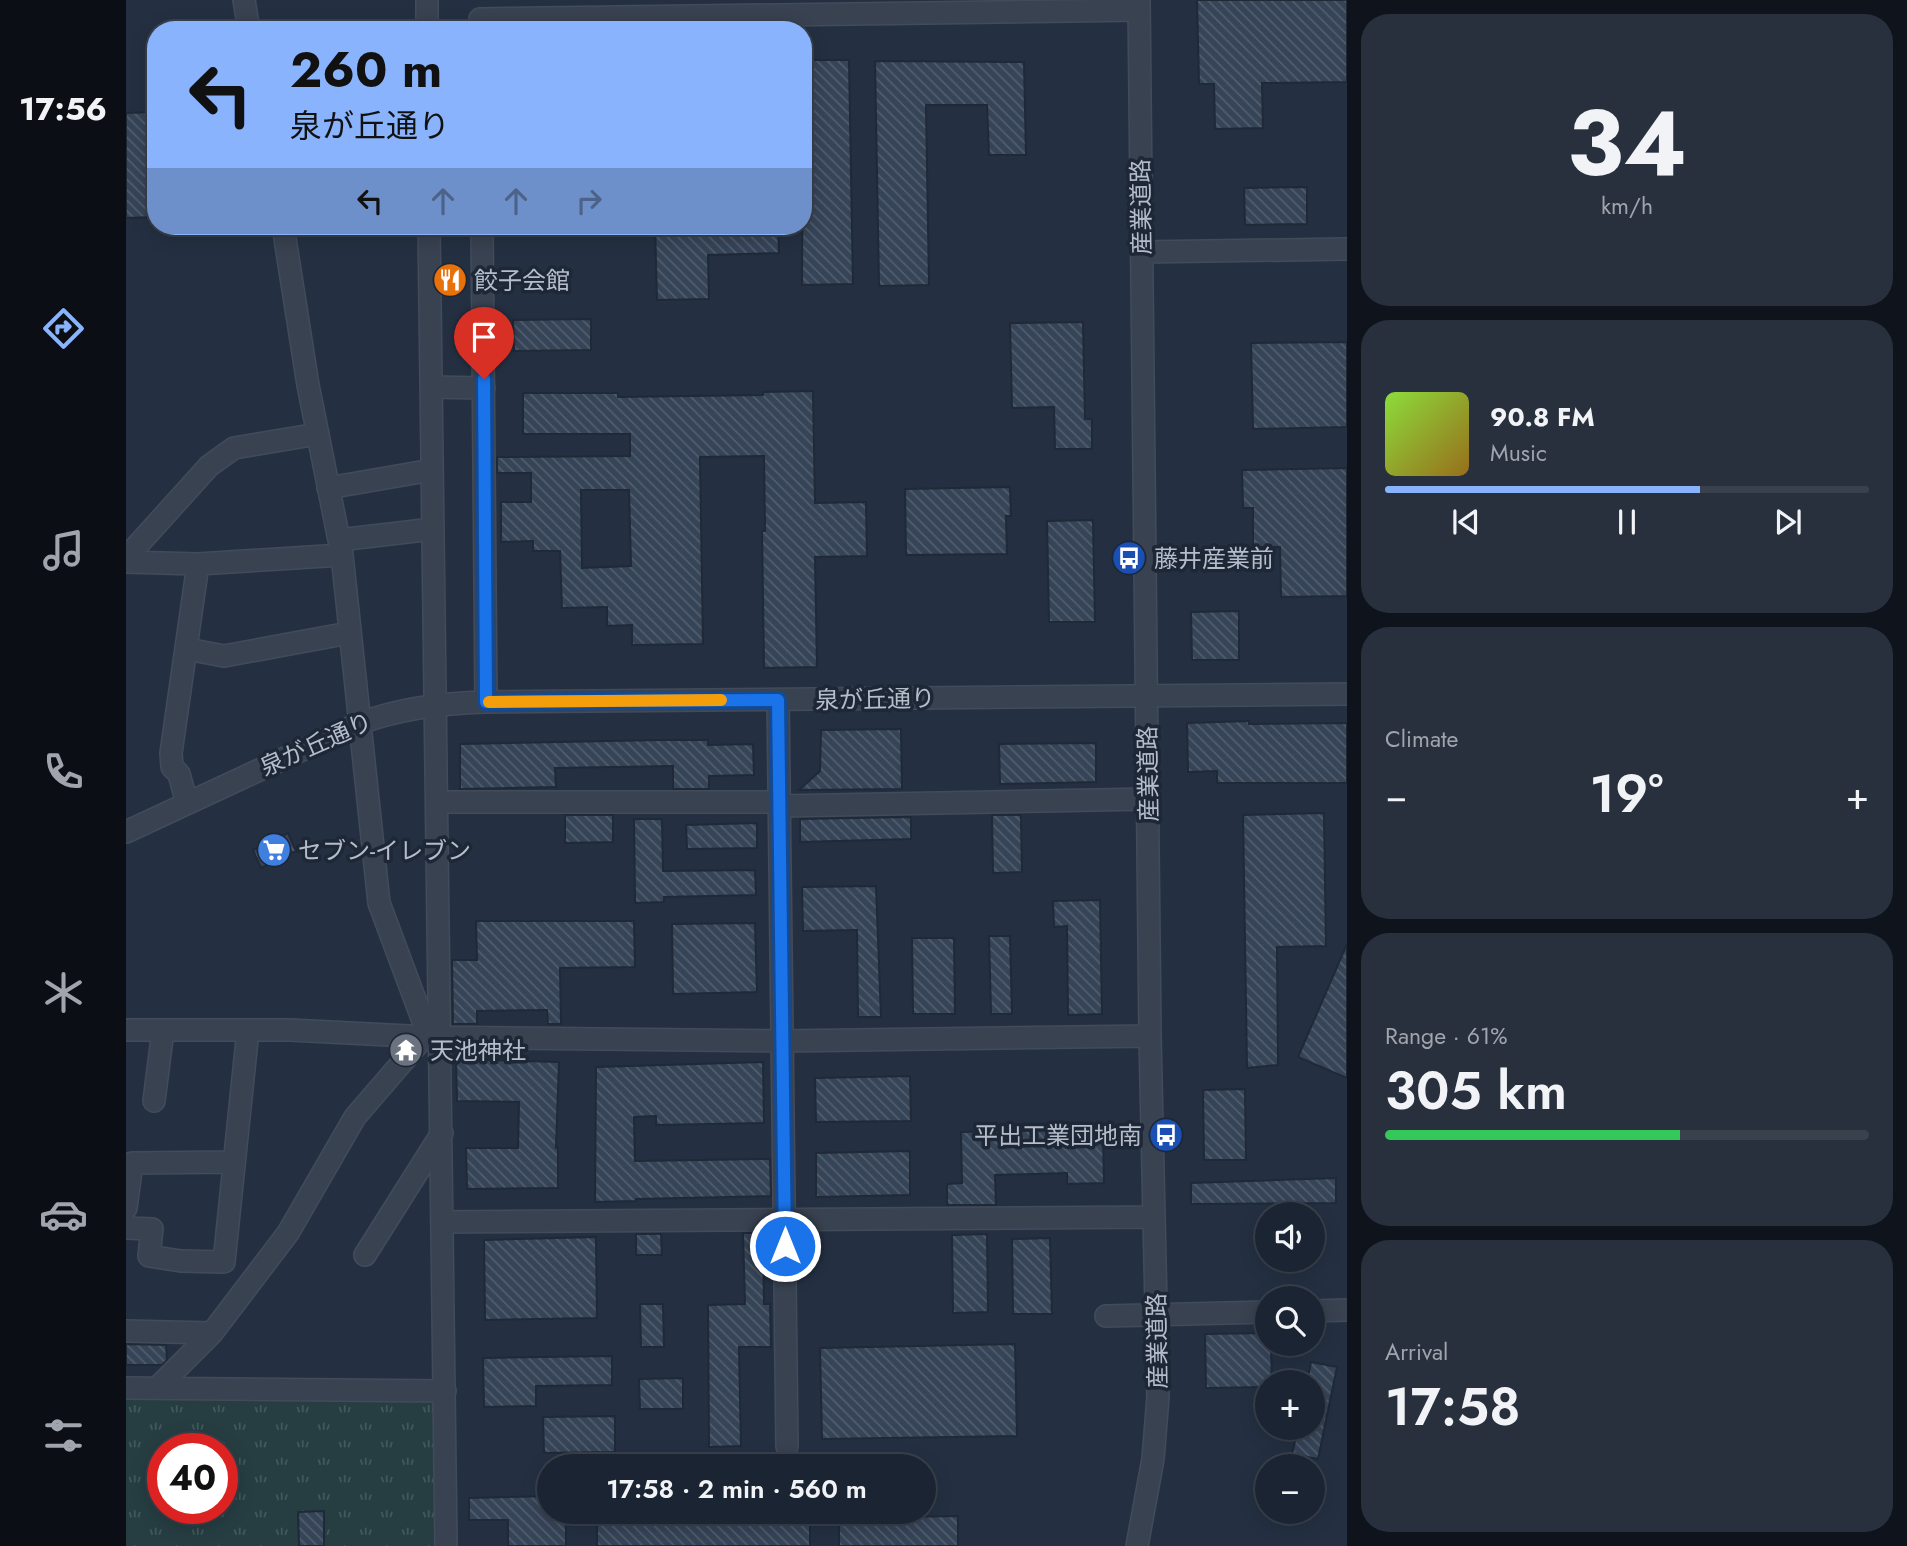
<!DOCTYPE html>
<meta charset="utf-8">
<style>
:root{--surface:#1b2432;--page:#28303e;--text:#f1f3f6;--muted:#a0a4ac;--line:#39414d;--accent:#89b3fd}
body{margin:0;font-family:Jost,"Noto Sans JP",sans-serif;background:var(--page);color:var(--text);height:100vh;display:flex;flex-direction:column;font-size:26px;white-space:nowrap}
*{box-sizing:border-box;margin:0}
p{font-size:23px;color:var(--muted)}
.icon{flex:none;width:38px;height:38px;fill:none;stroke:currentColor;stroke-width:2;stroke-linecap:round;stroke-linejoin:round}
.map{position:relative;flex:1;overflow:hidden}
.side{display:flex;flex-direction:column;gap:14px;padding:14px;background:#0f141c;width:560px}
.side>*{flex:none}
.guide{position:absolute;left:21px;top:21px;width:665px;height:214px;border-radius:28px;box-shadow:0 4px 18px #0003,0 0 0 2px var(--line);background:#89b3fd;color:#111;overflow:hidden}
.controls{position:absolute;left:1129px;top:1202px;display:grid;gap:14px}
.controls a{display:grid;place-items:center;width:70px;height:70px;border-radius:50%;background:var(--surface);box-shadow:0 4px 18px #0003,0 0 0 2px var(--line);font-size:35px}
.speed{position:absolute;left:21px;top:1433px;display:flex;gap:14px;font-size:35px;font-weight:700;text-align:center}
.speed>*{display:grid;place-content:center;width:91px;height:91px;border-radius:50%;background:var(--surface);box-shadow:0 4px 18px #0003,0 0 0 2px var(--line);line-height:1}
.speed .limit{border:10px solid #d22;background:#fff;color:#111}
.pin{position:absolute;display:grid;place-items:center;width:60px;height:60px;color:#fff;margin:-72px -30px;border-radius:50% 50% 50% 0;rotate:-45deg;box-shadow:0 0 7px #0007}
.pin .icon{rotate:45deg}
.me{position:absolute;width:77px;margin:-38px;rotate:0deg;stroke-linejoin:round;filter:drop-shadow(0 0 5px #0008)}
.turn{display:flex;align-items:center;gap:24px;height:147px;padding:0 28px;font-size:32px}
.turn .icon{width:91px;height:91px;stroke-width:2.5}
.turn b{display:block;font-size:49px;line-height:60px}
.lanes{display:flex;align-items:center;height:66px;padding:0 28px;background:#0003;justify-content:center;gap:35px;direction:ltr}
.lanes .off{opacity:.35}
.big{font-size:52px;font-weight:600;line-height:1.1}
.side .card{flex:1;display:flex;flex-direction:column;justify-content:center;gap:10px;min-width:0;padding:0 24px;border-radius:28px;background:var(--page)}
.side .dial{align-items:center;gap:0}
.dial b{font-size:91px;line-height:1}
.song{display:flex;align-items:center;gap:21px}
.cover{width:84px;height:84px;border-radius:10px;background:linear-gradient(135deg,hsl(90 70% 55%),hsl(40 70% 35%))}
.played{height:7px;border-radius:4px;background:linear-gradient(90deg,var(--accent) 65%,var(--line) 65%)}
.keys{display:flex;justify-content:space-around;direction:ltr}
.heat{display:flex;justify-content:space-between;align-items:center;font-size:38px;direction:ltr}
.charge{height:10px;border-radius:5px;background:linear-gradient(90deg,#34c759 61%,var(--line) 0)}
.trip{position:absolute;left:411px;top:1454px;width:399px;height:70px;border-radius:35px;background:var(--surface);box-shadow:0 4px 18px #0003,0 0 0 2px var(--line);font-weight:600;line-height:70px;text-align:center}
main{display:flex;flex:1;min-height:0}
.dock{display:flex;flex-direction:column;width:126px;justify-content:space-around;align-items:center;background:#0b0e14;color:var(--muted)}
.dock .icon{width:49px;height:49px}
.dock .active{color:var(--accent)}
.dock b{font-size:32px;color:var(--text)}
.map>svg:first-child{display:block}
.park{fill:url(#park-tufts);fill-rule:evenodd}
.building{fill:url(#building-back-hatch);stroke:#1f2938;stroke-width:2;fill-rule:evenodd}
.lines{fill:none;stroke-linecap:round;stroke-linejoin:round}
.minor-casing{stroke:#424b5a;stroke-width:24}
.minor{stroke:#394251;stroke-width:21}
.route-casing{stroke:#114b97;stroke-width:18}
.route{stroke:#1a73e8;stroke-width:12}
.slow{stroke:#f59e0b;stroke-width:12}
.labels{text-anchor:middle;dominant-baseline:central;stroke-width:7;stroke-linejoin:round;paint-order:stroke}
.street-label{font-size:24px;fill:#b5bdcb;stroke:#1d2736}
.poi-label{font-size:24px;fill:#b5bdcb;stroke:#1d2736;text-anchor:start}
</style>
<main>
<nav class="dock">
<b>17:56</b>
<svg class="icon active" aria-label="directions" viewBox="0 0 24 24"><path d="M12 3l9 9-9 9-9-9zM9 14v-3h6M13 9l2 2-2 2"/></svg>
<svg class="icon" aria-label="music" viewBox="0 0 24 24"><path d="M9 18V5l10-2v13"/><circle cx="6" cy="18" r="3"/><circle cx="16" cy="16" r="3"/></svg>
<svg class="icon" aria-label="phone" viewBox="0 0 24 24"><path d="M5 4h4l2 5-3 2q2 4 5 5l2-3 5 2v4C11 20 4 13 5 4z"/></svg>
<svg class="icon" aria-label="climate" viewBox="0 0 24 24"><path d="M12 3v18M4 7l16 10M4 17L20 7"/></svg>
<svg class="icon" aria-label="car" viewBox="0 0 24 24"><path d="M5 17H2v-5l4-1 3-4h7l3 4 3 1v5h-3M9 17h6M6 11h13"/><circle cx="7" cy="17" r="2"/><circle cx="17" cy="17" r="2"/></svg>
<svg class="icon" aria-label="filters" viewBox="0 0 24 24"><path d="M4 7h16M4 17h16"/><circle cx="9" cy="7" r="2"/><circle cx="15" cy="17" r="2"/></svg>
</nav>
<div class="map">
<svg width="1221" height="1546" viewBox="0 0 1221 1546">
<defs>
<pattern id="park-tufts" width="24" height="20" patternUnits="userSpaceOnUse" patternTransform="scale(1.75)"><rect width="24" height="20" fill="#263e42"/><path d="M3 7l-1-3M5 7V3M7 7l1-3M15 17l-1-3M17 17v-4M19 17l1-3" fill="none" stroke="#43585c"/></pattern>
<pattern id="building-back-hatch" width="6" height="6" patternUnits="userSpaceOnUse" patternTransform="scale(1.75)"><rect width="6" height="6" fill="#364458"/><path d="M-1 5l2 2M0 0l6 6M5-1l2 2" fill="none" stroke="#515d6f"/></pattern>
</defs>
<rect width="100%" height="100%" fill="#243042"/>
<!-- park -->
<path class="park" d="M0,1393L313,1395L315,1546H0ZM37,1449H96V1508H37Z"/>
<!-- building -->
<path class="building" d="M1071,0H1221V82L1136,83L1137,128L1089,129L1088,84H1073Z
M677,60H723L727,284L676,285Z
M749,61L898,62L900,155H863L861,105H800L803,285L753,286Z
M30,112V217L0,218V113Z
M1181,187V224L1119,225L1118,188Z
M529,226H652L653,253L582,255L583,299L531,300Z
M317,271L337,272L338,289L317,288Z
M465,319V350L388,351L387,320Z
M957,322L959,419H966V449H929L928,407L886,408L884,323Z
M1221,342V427L1127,429L1125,343Z
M687,391L689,503L740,502L741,556L689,557L691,667L638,668L636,531H639L638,456L574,457L577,644L506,645V625L481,626V607L436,608L434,551H407V541L375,542V502H405V473H371V457L504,456V434H397V393H492V397L637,395V392ZM455,490H503L505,566L456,568Z
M1221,468V596L1155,597L1154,547H1127V508H1117L1116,470Z
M884,487L885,516H880L881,554L780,555L779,489Z
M967,520L969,622H923L921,521Z
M1113,611V660H1066L1065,612Z
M1123,721V724L1221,723V783H1091V771L1062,772L1061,723Z
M775,729L776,789L673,790L694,771L695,730Z
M534,740H582V745L627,744L628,775L583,776V789H547V766L429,768L430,787L334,789V744Z
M970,743V782L874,784L873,744Z
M1198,813L1200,946L1151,947L1152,1065L1121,1068L1117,815Z
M439,815H487V842L439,843Z
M866,815H895L896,872L867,873Z
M785,817V839L674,842V819Z
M508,819H536L537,871L629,870L630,895L538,897V902L509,903Z
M631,823V848L561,849L560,825Z
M162,833L170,851L135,868L127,850Z
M750,886L755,1017H732L731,930L677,931L676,887Z
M974,900L976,1014L942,1015L941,926L928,927L927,901Z
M350,921H508L509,967L434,968L435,1024H422L421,1010L351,1011V1024H327L326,960H351Z
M629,923L631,992L547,994L546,924Z
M863,936H884L886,1014H865Z
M786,938H828L829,1014H787Z
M1221,944V1078L1172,1057Z
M330,1059L433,1062L430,1148H432V1188L341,1189L340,1148H392L393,1102L331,1101Z
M637,1062L638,1123L530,1125V1116L508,1117L509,1161L644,1159L645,1196L510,1199V1201L469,1202L470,1067Z
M784,1076L785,1121L690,1122L689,1078Z
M1119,1089L1120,1160H1078L1077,1090Z
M928,1130V1135L977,1134L978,1183L941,1184V1173L869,1175L870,1205H821V1184L836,1183L835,1132Z
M784,1151V1195L690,1197V1153Z
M1210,1178V1203L1065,1204V1183Z
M617,1233H637L638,1304H644L645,1347H613L615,1446L583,1447L582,1305L619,1304Z
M510,1234H535L536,1255H510Z
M861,1234L862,1312L827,1313L826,1235Z
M470,1237L471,1318L359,1320L358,1240Z
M924,1238L926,1314H887L886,1239Z
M514,1304H537L538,1347H515Z
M1141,1333V1344H1145L1146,1382H1141V1387L1080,1388L1079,1334Z
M0,1344L40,1345L41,1360L36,1365H0Z
M889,1344L891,1436L696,1439L694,1348Z
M486,1356V1385L410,1386V1406L358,1407L357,1358Z
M1185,1362L1211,1367L1192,1459L1166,1454L1172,1428H1186V1382H1181Z
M557,1378V1409H514L513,1379Z
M489,1416V1452L418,1453L417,1417Z
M424,1496V1512H430V1519H440V1546H382V1520H343V1498Z
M198,1511V1546H173L172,1512Z
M471,1512H597L598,1523L684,1521V1546H471Z
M832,1516V1546H713V1518Z"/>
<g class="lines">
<!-- minor casing -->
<g class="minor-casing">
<path id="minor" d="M118,0L123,30
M301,0V30
M354,19L1013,10
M157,226L182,385L216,555L253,903L303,1037L658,1041L1024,1036
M303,226L320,1546
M356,226L360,702
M1016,252L1221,249
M305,387L358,388
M202,488L306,470
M213,540L307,529
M0,558L83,466L108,448L192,434
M0,562L72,564L216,555
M61,649L98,656L223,633
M652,700L661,1446
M311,802H654
M61,803L53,774L46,767L45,753L72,564
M654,806L1022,799
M0,832L232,724C274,708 316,703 360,702L1221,694
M0,1030H164L303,1037
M28,1101L37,1030
M0,1208L6,1163L108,1162
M317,1222L1028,1217
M0,1225L1,1228L26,1229L23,1256L55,1261L98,1262L122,1030
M239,1255L316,1133
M1186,1311L1221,1310
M980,1316L1141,1312
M0,1331L86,1333L162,1233L229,1117L298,1037
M0,1388L319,1391
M31,1388L86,1333
M1011,1546L1027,1459L1032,1397L1024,1036L1013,0"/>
</g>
<!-- minor -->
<use href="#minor" class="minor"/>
</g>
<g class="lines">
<!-- route casing -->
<g class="route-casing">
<path id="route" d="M358,379L360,702L652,700L659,1246"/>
</g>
<!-- route -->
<use href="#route" class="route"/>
<!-- slow -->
<path class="slow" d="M363,702L595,700"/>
</g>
<!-- icons -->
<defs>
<g id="restaurant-disc" transform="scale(1.75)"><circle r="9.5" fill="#e8710a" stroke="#1d2736"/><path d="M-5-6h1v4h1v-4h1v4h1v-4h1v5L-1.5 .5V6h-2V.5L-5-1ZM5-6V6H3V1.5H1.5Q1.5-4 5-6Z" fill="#fff"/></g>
<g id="bus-disc" transform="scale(1.75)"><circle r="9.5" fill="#1a4fb4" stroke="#1d2736"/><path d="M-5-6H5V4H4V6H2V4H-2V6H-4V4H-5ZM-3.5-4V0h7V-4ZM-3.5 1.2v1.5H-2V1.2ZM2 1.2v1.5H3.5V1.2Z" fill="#fff"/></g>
<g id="supermarket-disc" transform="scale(1.75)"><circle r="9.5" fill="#3f7fe0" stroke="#1d2736"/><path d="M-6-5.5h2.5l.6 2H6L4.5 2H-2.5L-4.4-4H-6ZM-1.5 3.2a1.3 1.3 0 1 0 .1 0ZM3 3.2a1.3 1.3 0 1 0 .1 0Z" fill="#fff"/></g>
<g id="temple-disc" transform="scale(1.75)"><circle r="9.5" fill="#6b7280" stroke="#1d2736"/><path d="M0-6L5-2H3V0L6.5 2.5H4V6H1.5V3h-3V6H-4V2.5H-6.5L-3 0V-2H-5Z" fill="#fff"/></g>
</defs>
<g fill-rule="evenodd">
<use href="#restaurant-disc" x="324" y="280"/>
<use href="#bus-disc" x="1003" y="558"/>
<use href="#supermarket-disc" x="148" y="850"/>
<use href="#temple-disc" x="280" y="1050"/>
<use href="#bus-disc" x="1040" y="1135"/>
</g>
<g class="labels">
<!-- street labels -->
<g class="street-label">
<text transform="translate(1015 207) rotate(-91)">産業道路</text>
<text transform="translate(749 699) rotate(-1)">泉が丘通り</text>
<text transform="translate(190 744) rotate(-24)">泉が丘通り</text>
<text transform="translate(1022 774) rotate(-91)">産業道路</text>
<text transform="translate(1031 1341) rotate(-91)">産業道路</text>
</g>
<!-- poi labels -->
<g class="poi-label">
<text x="348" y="280">餃子会館</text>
<text x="1028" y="558">藤井産業前</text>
<text x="172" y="850">セブン-イレブン</text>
<text x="304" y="1050">天池神社</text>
<text x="1016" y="1135" text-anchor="end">平出工業団地南</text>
</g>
</g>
</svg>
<div class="controls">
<a><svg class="icon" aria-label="sound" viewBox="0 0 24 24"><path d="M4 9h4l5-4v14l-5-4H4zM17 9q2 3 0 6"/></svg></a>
<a><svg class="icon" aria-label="search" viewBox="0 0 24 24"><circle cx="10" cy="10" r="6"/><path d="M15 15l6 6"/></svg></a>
<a>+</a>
<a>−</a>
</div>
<div class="speed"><div class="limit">40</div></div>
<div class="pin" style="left:358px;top:379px;background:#d93025"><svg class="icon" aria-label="arrive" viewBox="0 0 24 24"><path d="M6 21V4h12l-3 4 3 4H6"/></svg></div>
<svg class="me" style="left:659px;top:1246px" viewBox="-20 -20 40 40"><circle r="17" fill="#1a73e8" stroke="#fff" stroke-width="3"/><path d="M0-11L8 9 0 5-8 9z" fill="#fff"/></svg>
<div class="trip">17:58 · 2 min · 560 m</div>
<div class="guide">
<div class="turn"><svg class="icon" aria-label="left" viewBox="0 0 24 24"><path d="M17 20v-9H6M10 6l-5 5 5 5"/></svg><div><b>260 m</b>泉が丘通り</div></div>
<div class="lanes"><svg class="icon" aria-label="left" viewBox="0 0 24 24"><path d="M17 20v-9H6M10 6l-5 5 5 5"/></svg><svg class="icon off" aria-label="ahead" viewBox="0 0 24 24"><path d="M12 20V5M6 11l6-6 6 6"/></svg><svg class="icon off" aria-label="ahead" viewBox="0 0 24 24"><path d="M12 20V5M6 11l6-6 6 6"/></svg><svg class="icon off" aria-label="right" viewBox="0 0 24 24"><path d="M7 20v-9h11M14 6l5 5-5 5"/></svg></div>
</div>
</div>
<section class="side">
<div class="card dial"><b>34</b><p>km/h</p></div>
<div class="card">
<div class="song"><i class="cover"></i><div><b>90.8 FM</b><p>Music</p></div></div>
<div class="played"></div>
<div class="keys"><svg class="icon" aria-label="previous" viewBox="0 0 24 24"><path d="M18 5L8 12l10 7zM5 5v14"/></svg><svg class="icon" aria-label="pause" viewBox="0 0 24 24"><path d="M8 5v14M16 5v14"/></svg><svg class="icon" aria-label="next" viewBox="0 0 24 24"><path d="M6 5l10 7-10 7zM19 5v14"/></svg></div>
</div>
<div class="card"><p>Climate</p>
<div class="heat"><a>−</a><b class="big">19°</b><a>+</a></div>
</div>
<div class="card"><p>Range · 61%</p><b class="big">305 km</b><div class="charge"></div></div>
<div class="card"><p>Arrival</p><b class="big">17:58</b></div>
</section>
</main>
